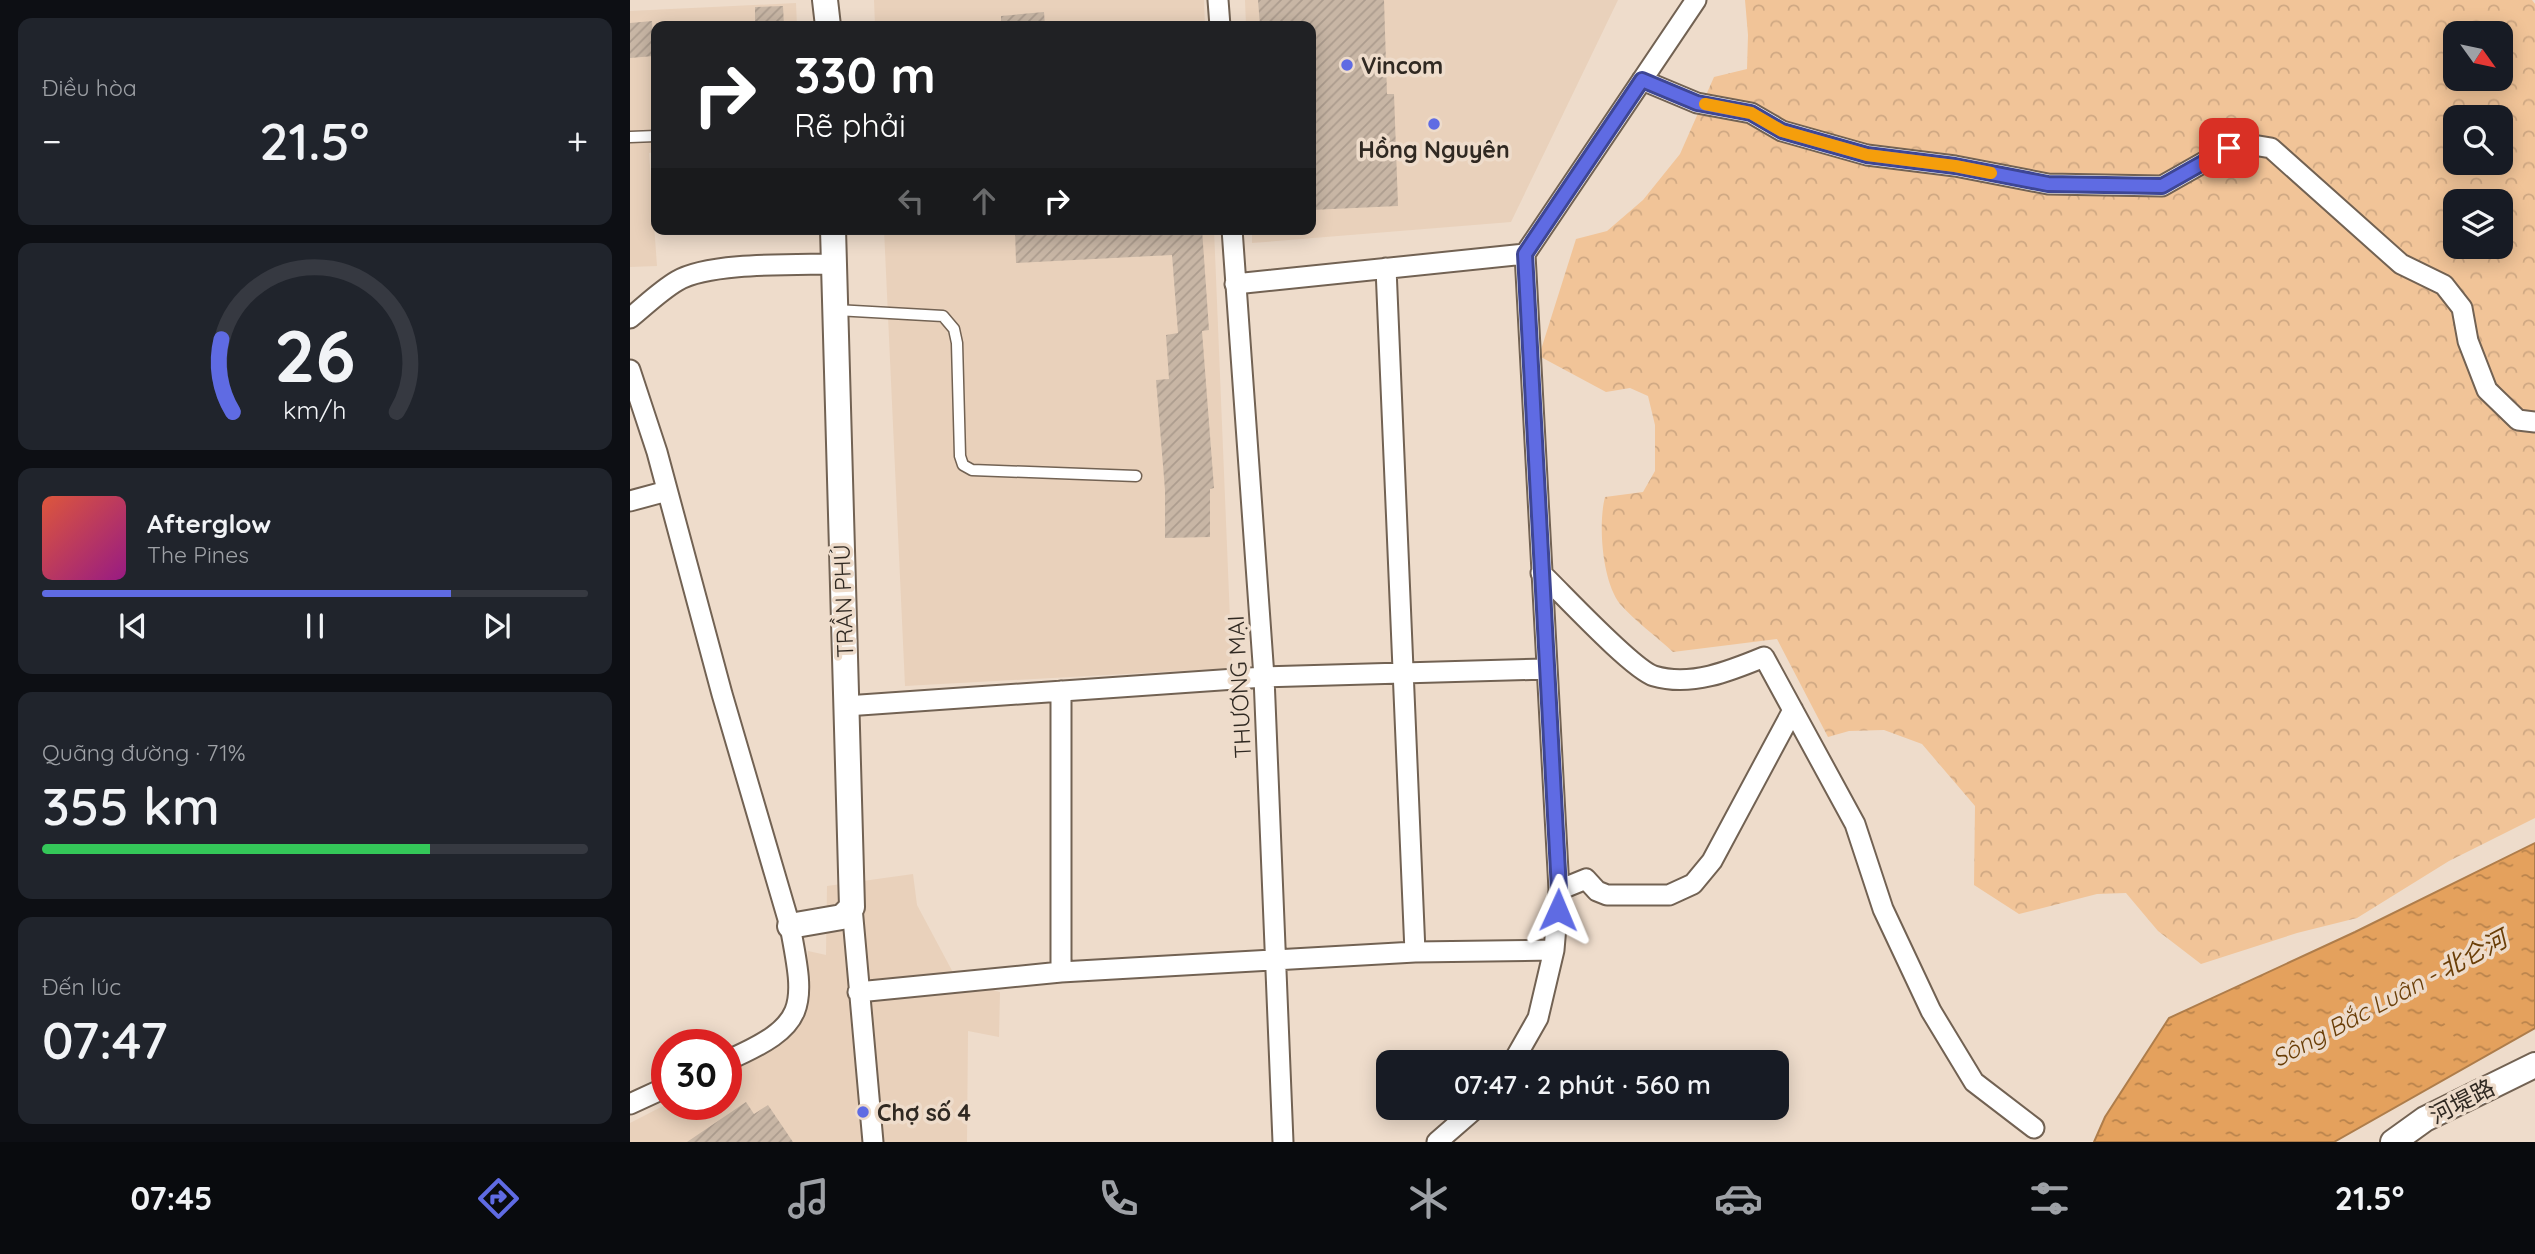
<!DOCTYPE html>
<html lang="vi">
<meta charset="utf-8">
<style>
:root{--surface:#171b24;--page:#20242c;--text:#f1f3f6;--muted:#9ea1a6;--line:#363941;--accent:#5f6be3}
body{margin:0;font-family:Quicksand,"Noto Sans SC",sans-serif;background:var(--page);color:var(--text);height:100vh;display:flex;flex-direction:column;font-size:26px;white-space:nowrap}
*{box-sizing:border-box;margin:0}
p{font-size:23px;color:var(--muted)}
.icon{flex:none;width:38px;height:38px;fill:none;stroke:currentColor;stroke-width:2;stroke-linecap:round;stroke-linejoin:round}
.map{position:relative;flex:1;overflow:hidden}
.panel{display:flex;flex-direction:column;gap:18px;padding:18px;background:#0d0f14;width:630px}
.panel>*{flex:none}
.banner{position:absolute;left:21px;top:21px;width:665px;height:214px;border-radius:14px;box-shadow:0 4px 18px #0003;background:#202124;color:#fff;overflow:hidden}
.needle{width:46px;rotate:123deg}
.fabs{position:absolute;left:1813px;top:21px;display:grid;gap:14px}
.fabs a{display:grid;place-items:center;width:70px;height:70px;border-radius:14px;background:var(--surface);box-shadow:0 4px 18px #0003;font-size:35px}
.speed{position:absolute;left:21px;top:1029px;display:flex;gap:14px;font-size:35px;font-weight:700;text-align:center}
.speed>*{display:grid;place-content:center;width:91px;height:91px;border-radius:50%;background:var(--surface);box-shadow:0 4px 18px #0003;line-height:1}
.speed .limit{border:10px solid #d22;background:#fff;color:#111}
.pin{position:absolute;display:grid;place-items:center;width:60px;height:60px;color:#fff;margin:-30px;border-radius:14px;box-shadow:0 4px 10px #0006}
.me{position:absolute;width:77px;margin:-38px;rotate:1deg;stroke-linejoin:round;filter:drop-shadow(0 0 5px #0008)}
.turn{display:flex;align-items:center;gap:24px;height:147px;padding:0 28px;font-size:32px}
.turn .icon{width:91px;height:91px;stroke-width:2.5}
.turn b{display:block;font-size:49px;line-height:60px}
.lanes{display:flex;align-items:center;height:66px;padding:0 28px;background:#0003;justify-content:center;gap:35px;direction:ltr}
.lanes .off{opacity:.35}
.big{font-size:52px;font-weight:600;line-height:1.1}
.panel .widget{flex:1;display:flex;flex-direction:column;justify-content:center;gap:10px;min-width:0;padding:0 24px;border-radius:14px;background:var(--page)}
.panel .dial{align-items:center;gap:0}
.dial svg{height:182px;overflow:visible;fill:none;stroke:var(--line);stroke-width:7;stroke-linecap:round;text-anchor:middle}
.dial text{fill:var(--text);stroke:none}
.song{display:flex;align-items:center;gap:21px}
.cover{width:84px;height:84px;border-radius:10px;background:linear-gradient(135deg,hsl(10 70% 55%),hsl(310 70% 35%))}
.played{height:7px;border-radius:4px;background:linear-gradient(90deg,var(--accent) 75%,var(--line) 75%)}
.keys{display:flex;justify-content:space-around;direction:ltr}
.heat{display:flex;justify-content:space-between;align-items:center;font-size:38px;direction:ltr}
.charge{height:10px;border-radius:5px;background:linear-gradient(90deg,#34c759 71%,var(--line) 0)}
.trip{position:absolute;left:746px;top:1050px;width:413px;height:70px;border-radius:14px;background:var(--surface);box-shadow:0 4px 18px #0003;font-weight:600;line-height:70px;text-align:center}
.tabs{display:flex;height:112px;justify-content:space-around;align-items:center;background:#090b0e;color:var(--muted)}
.tabs .icon{width:49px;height:49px}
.tabs .on{color:var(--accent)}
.tabs b{font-size:32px;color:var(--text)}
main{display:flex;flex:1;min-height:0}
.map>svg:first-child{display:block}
.built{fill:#e9d1bb}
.forest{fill:url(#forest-crowns);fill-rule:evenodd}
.water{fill:url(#water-ripples);stroke:#ae7d4b;stroke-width:2}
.building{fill:url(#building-hatch)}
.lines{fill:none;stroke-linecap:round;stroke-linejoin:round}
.service-casing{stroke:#726253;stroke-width:13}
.minor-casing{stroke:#726253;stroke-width:23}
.tertiary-casing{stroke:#726253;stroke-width:28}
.service{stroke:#fff;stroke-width:10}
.minor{stroke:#fff;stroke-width:19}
.tertiary{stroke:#fff;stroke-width:24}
.route-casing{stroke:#3e4694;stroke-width:18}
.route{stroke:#5f6be3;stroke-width:12}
.slow{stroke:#f59e0b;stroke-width:12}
.poi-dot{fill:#5f6be3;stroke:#eedccb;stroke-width:2.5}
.labels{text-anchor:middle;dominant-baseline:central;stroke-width:7;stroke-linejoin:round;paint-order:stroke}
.poi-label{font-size:23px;font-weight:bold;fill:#302922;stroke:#eedccb;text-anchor:start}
.street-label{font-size:23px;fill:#302922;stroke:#eedccb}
.water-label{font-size:24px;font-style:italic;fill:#6a3e07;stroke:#eedccb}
</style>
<main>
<section class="panel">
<div class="widget"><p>Điều hòa</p>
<div class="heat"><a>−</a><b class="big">21.5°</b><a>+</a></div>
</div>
<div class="widget dial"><svg viewBox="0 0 100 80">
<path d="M14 69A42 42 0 1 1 86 69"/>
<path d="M14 69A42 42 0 0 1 9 37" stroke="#5f6be3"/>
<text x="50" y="56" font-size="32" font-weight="700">26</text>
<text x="50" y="72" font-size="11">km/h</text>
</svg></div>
<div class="widget">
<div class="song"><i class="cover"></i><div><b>Afterglow</b><p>The Pines</p></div></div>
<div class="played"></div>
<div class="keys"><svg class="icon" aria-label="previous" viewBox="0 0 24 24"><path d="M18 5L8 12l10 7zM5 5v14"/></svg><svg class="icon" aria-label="pause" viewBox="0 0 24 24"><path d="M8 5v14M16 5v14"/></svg><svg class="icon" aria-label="next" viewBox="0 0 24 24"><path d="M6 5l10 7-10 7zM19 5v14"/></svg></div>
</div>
<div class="widget"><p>Quãng đường · 71%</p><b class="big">355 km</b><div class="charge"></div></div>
<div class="widget"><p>Đến lúc</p><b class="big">07:47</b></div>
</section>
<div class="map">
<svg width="1905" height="1142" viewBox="0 0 1905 1142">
<defs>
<pattern id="forest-crowns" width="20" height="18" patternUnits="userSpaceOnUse" patternTransform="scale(1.75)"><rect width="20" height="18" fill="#f1c498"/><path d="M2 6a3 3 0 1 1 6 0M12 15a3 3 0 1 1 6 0" fill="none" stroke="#cfa883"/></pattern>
<pattern id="water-ripples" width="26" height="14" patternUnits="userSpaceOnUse" patternTransform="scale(1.75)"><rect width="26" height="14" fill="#e4a15d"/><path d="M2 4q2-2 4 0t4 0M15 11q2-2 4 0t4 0" fill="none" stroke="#b9834c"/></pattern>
<pattern id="building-hatch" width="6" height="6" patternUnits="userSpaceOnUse" patternTransform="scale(1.75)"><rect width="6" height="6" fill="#c8b6a5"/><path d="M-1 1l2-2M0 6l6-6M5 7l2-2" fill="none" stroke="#ac9c8e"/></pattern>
</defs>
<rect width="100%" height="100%" fill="#eedccb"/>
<!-- built -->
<path class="built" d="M244,0H574L575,26H245Z
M615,0H988L881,222L622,243V229H681V26H616Z
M166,3L167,26H26V152L19,153L27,266L0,267V11Z
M254,229H584L602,668L275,686Z
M283,874L287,905L327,980L370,992L369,1037L338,1031L337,1142H0V1123L37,1104H96V1073L130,1055L172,1017L178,951L196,955L197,886Z"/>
<!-- forest -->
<path class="forest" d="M1115,0H1902L1905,4V818L1819,861L1727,918L1667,933L1571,964L1528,931L1496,893L1467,894L1389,914L1344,885L1345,806L1292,744L1254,730L1219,731L1198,737L1147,639L1043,652C1026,636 1005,621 990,604C972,581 968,524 975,497L1013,492L1025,471V425L1018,396L1000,388L976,392L909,356L946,239L977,231L1013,200L1050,154L1084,77L1117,69L1118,35ZM1825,33H1871V79H1825ZM1825,117H1871V163H1825ZM1825,201H1871V247H1825Z"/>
<!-- water -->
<path class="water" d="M1905,843V1028L1704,1142H1464L1475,1117L1539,1018L1725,932Z"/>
<!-- building -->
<path class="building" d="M628,0H754L757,94H764L768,206L681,210V26H630Z
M153,6L154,26H125V7Z
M414,12L415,26H371V16Z
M22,21L24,56L0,58V23Z
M385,229H572L579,330L572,331L584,488L580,489V537L535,538V490L526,380L539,379L536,335L548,333L542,255L386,263Z
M116,1102L124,1114L138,1105L163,1142H57Z"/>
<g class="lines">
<!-- service casing -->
<g class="service-casing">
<path id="service" d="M0,137L26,136
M206,310L313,316L324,329L327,343L330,456L333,465L342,470L506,476"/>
</g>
<!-- minor casing -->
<g class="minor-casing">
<path id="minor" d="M588,0L590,26
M1012,80L1067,103L1121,113L1152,131L1237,155L1325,166L1418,184L1532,186L1599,148L1617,144L1641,148L1771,264L1814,285L1832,308L1838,341L1857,390L1888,420L1905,422
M602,229L634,677L653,1142
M756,268L785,952
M605,284L895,254
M0,318C15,306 30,291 47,281C79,262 164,265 203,264
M0,370L27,452L92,694L160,926C176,1009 178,1025 96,1061
M0,501L37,491
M911,573C932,593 1002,669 1024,676C1061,687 1100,671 1134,657L1225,824L1253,909L1301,1011L1344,1082L1404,1128
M216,706L634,677L916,669
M929,890L956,879L967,891L977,895H1039L1063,884L1082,861L1163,710
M222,907L243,1142
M431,972V691
M228,992L431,972L785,952L924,950
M883,1062L908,1018L924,950L929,890L895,254L1066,0
M0,1104L37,1087
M807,1142L846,1108"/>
</g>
<!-- tertiary casing -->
<g class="tertiary-casing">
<path id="tertiary" d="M195,0L198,26
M160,926L212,917L222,907L203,229
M1763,1142L1795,1119L1905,1065"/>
</g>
<!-- service -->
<use href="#service" class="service"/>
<!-- minor -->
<use href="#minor" class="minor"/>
<!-- tertiary -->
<use href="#tertiary" class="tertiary"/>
</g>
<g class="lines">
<!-- route casing -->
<g class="route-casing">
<path id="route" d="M928,910L929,890L895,254L1012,80L1067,103L1121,113L1152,131L1237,155L1325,166L1418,184L1532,186L1599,148"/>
</g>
<!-- route -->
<use href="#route" class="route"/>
<!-- slow -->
<path class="slow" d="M1075,104L1121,113L1152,131L1237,155L1325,166L1361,173"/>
</g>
<!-- markers -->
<g class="poi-dot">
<circle cx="717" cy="65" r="7"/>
<circle cx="804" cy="124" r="7"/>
<circle cx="233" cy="1112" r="7"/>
</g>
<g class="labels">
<!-- poi labels -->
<g class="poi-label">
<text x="731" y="65">Vincom</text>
<text x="804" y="149" text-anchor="middle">Hồng Nguyên</text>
<text x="247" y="1112">Chợ số 4</text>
</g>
<!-- street labels -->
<g class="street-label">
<text transform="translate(213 601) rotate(-92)">TRẦN PHÚ</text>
<text transform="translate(609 687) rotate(-93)">THƯƠNG MẠI</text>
<text transform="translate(1832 1101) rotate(-27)">河堤路</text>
</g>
<!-- water labels -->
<g class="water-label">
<text transform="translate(1759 998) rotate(-28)">Sông Bắc Luân - 北仑河</text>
</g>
</g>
</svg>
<div class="fabs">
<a><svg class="needle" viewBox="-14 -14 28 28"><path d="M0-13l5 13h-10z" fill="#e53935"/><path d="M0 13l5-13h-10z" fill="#9ea1a6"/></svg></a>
<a><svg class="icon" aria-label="search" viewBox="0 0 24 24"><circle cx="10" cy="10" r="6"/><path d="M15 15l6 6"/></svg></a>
<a><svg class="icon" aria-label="layers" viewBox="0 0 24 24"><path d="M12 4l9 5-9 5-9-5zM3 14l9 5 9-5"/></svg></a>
</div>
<div class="speed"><div class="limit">30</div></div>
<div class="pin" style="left:1599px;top:148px;background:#d93025"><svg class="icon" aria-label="arrive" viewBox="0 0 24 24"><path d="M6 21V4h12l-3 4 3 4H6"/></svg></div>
<svg class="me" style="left:928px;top:910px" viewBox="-20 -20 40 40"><path d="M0-17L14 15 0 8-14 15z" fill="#5f6be3" stroke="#fff" stroke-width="4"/></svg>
<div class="trip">07:47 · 2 phút · 560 m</div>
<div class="banner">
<div class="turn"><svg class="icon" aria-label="right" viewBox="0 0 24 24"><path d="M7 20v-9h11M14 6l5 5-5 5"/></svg><div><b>330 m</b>Rẽ phải</div></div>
<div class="lanes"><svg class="icon off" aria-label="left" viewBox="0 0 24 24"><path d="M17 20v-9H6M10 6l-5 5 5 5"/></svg><svg class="icon off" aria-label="ahead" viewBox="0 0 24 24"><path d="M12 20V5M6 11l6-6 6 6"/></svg><svg class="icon" aria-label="right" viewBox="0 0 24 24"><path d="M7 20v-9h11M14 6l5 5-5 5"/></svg></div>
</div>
</div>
</main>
<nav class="tabs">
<b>07:45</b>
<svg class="icon on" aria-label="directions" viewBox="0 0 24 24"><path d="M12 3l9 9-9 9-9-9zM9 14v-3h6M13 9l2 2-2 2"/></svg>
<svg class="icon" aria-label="music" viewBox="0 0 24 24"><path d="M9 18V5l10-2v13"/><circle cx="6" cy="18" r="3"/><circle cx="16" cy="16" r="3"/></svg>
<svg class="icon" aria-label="phone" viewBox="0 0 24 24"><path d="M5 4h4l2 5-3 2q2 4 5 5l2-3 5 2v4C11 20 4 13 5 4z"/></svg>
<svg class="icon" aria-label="climate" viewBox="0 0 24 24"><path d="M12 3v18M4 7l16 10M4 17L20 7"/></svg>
<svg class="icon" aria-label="car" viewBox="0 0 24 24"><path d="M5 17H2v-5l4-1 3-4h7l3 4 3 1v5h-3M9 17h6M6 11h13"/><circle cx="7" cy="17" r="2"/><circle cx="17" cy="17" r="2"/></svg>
<svg class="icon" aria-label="filters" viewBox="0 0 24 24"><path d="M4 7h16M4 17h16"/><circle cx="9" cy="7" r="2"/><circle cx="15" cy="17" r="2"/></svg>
<b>21.5°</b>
</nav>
